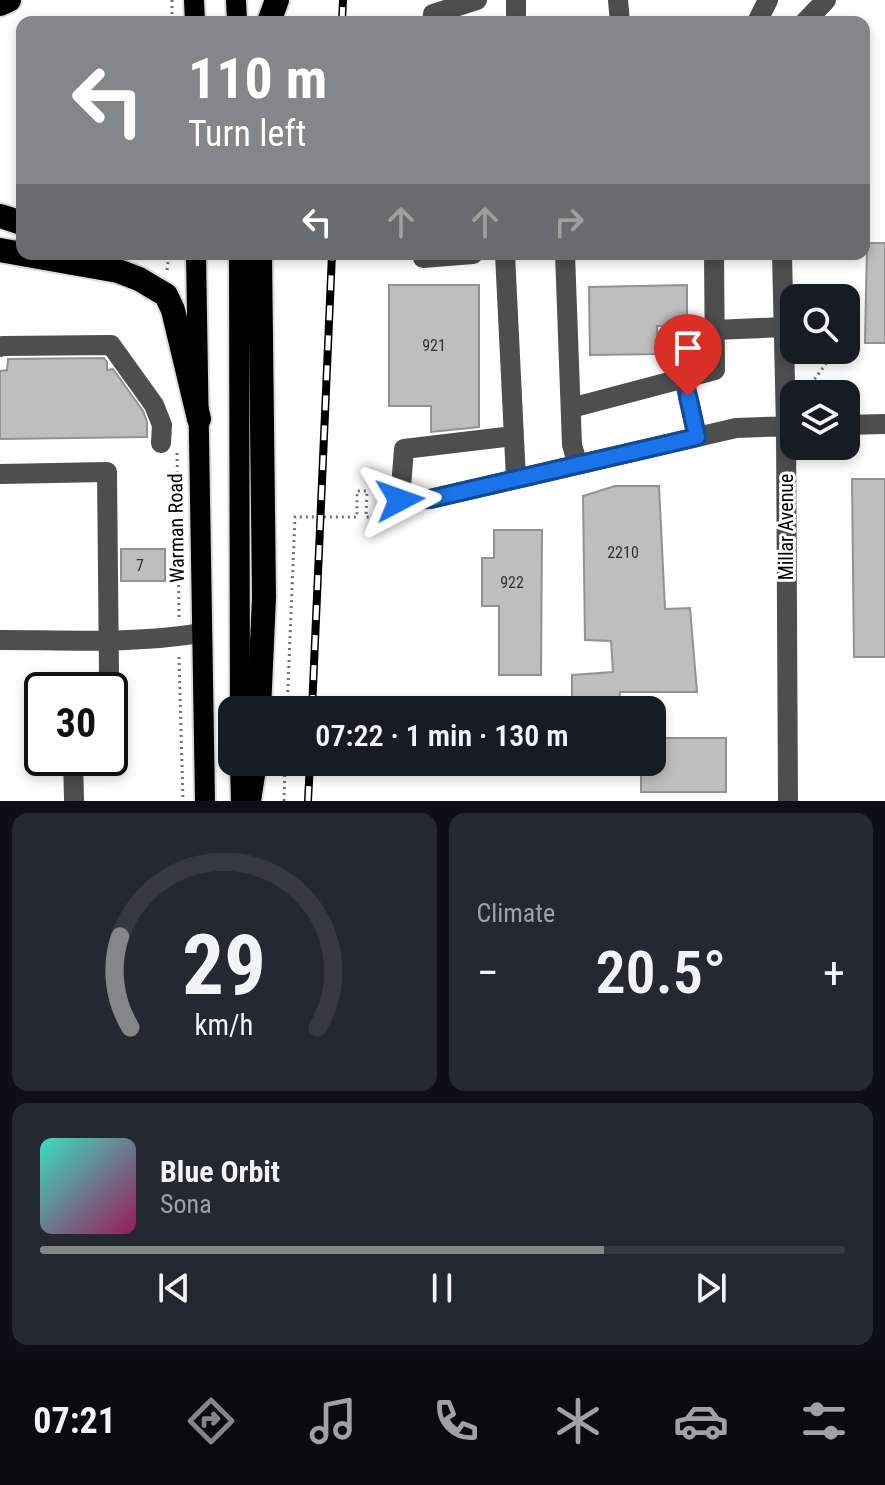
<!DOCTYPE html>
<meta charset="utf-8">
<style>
:root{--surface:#171b24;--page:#242831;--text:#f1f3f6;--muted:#9ea1a6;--line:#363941;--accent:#858687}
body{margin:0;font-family:"Roboto Condensed",sans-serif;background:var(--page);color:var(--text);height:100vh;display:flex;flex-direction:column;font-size:30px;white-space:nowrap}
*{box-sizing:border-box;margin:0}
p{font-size:26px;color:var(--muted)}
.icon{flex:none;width:44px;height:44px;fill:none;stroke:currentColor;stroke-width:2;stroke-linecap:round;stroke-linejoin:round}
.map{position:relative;height:801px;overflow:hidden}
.details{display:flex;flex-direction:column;gap:12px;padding:12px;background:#0d0f14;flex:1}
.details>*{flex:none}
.top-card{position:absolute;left:16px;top:16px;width:854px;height:244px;border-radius:16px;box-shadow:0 4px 12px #0003;background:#858687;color:#fff;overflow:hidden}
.buttons{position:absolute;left:780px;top:284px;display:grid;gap:16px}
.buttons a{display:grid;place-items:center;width:80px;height:80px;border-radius:16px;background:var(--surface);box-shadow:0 4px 12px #0003;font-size:40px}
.speed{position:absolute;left:24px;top:672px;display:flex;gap:16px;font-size:40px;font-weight:700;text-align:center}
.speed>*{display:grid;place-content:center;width:104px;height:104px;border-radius:50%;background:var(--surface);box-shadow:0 4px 12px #0003;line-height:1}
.speed .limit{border:4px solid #111;border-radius:12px;background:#fff;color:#111}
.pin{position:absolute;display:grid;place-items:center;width:68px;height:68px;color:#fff;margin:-82px -34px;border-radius:50% 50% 50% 0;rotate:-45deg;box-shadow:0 0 8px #0007}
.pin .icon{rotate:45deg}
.me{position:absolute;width:88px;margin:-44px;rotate:86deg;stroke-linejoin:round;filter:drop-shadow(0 0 6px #0008)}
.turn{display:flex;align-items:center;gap:28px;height:168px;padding:0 40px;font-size:36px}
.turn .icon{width:104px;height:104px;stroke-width:2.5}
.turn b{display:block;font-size:56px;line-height:68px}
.lanes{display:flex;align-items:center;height:76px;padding:0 40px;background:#0003;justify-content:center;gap:40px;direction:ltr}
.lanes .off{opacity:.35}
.big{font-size:60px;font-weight:600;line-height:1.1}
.details .tile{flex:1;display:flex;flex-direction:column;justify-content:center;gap:12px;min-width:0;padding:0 28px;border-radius:16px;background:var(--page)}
.details .dial{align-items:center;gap:0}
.dial svg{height:208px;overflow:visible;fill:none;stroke:var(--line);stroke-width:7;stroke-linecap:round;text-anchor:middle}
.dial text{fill:var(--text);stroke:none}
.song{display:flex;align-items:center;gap:24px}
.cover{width:96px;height:96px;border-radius:12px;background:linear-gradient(135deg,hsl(170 70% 55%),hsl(330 70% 35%))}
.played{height:8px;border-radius:4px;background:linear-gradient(90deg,var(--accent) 70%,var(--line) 70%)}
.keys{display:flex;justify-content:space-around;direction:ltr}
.heat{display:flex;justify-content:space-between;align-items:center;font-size:44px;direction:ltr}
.details .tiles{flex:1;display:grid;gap:12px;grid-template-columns:1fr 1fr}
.tile:last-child{grid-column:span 2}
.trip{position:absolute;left:218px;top:696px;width:448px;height:80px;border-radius:16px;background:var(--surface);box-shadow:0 4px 12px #0003;font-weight:600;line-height:80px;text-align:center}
.dock{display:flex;height:128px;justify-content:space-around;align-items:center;background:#090b0e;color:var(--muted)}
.dock .icon{width:56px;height:56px}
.dock .on{color:var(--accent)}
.dock b{font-size:36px;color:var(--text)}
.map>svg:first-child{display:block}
.building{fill:#bebebe;stroke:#929292;stroke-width:2}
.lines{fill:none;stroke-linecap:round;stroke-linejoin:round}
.major-casing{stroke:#dbdbdb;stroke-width:24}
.highway-casing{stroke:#dbdbdb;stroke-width:28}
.path{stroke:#707070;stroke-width:3;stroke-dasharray:2 4;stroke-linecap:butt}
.minor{stroke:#4e4e4e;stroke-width:20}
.major{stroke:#000;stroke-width:20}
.highway{stroke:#000;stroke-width:24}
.rail-casing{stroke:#000;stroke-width:8}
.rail{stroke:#fff;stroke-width:5;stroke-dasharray:15;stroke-linecap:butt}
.route-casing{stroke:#114b97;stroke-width:20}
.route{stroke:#1a73e8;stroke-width:14}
.labels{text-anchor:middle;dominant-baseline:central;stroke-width:6;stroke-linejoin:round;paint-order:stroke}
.number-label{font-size:16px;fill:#303030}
.street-label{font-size:20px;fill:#000;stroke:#fff}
</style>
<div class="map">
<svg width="885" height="801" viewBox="0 0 885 801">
<rect width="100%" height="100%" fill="#fff"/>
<!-- building -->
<path class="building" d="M867,243H885V343H865Z
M389,285H479V427L431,432V406H389Z
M687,285V326H657L658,354L590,355L589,287Z
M104,358L107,362V370L113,369L143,411L147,422V437L0,439V371L7,370L8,359Z
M852,479H885V657H854Z
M615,486H659L665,609L690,608L697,692H620L619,705L572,704V675L613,672L611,641L585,640L583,496Z
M494,530H542L541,675H499V606H482V558H494Z
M121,549H165V581H121Z
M652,738H726V792H641V762H652Z"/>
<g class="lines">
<!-- major casing -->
<g class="major-casing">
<path id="major" d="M194,0L195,22
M236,0L237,22
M196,254L205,801
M239,254L240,710
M240,762L241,801"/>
</g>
<!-- highway casing -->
<g class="highway-casing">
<path id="highway" d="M0,4L9,0
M269,22L277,0
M0,216L22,223
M0,250L118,271L139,279L166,295L173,310L199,419
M259,710L264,597L260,254
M249,801L255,762"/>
</g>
<!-- path -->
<path class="path" d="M172,0V22
M167,270L169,254
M811,384L836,350
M177,453L179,617
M179,657L183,801
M287,710L295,517H357V491H367L366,517H377L384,512
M284,801L285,762"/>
<!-- minor -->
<path class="minor" d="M516,0V22
M618,0L620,22
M432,22L433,14L477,0
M757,22L768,0
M805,22L826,0
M423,254V258L473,254
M505,254L516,479
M565,254L572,445L578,465
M782,254L786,426L788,801
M715,330L784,327
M0,347L2,346L111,345L154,405L162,425L161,443
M684,378L697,437
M571,408L715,370L714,254
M846,425L885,424
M513,436L404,449L400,500L430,499L736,428L794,426
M0,474L107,472L109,675L96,690
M0,640C67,640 135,644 201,633
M73,758L74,799"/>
<!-- major -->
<use href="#major" class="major"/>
<!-- highway -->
<use href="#highway" class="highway"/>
<!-- rail casing -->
<g class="rail-casing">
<path id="rail" d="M342,22L343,0
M312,710L332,254
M308,801L310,762"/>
</g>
<!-- rail -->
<use href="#rail" class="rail"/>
</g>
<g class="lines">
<!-- route casing -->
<g class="route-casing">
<path id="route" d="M400,500L430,499L697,437L688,396"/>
</g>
<!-- route -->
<use href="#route" class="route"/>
</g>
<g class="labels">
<!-- number labels -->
<g class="number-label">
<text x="434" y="345">921</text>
<text x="623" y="552">2210</text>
<text x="140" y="565">7</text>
<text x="512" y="582">922</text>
</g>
<!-- street labels -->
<g class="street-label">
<text transform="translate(786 527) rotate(-90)">Millar Avenue</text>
<text transform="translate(176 528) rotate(-91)">Warman Road</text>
</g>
</g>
</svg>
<div class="buttons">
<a><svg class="icon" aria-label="search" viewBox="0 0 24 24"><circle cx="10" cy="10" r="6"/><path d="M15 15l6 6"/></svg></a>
<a><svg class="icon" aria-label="layers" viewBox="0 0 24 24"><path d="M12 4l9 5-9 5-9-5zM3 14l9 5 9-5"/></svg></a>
</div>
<div class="speed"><div class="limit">30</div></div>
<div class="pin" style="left:688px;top:396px;background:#d93025"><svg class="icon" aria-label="arrive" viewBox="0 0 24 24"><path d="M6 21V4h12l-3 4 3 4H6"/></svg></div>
<svg class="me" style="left:400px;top:500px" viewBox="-20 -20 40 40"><path d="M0-17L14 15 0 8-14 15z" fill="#1a73e8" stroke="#fff" stroke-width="4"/></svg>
<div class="trip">07:22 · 1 min · 130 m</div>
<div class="top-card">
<div class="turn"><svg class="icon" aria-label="left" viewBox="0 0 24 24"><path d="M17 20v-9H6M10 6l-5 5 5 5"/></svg><div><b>110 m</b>Turn left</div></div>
<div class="lanes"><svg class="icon" aria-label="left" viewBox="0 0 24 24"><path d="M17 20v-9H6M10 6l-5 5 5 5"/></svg><svg class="icon off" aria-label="ahead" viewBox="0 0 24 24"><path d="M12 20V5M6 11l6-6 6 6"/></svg><svg class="icon off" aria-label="ahead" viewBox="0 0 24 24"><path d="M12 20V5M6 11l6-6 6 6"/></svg><svg class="icon off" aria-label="right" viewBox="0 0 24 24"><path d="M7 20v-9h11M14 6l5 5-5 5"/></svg></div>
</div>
</div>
<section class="details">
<div class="tiles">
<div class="tile dial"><svg viewBox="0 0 100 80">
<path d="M14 69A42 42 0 1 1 86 69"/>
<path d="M14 69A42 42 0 0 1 10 34" stroke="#858687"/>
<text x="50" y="56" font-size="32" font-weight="700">29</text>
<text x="50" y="72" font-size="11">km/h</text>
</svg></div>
<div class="tile"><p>Climate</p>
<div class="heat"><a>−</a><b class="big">20.5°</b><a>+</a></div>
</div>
<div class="tile">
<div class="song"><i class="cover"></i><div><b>Blue Orbit</b><p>Sona</p></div></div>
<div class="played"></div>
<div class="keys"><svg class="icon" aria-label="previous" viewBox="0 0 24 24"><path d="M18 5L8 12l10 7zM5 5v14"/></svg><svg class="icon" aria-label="pause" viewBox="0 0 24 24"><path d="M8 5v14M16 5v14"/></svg><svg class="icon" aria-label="next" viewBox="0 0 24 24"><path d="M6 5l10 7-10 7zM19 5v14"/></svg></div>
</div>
</div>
</section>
<nav class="dock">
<b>07:21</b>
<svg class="icon on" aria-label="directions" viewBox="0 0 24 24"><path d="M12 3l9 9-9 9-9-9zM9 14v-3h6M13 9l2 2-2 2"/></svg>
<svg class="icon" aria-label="music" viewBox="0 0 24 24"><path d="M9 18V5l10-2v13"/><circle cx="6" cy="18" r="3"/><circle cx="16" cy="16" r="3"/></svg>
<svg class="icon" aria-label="phone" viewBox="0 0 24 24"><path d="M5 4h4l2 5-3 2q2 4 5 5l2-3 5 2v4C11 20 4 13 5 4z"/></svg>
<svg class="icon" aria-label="climate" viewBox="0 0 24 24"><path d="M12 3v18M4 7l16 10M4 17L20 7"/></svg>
<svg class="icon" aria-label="car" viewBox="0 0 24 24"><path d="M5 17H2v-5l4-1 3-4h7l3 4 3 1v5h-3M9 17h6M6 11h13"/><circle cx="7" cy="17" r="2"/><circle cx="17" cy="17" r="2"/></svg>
<svg class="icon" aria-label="filters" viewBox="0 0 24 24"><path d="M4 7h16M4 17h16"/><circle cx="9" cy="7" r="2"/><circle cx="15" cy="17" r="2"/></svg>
</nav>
